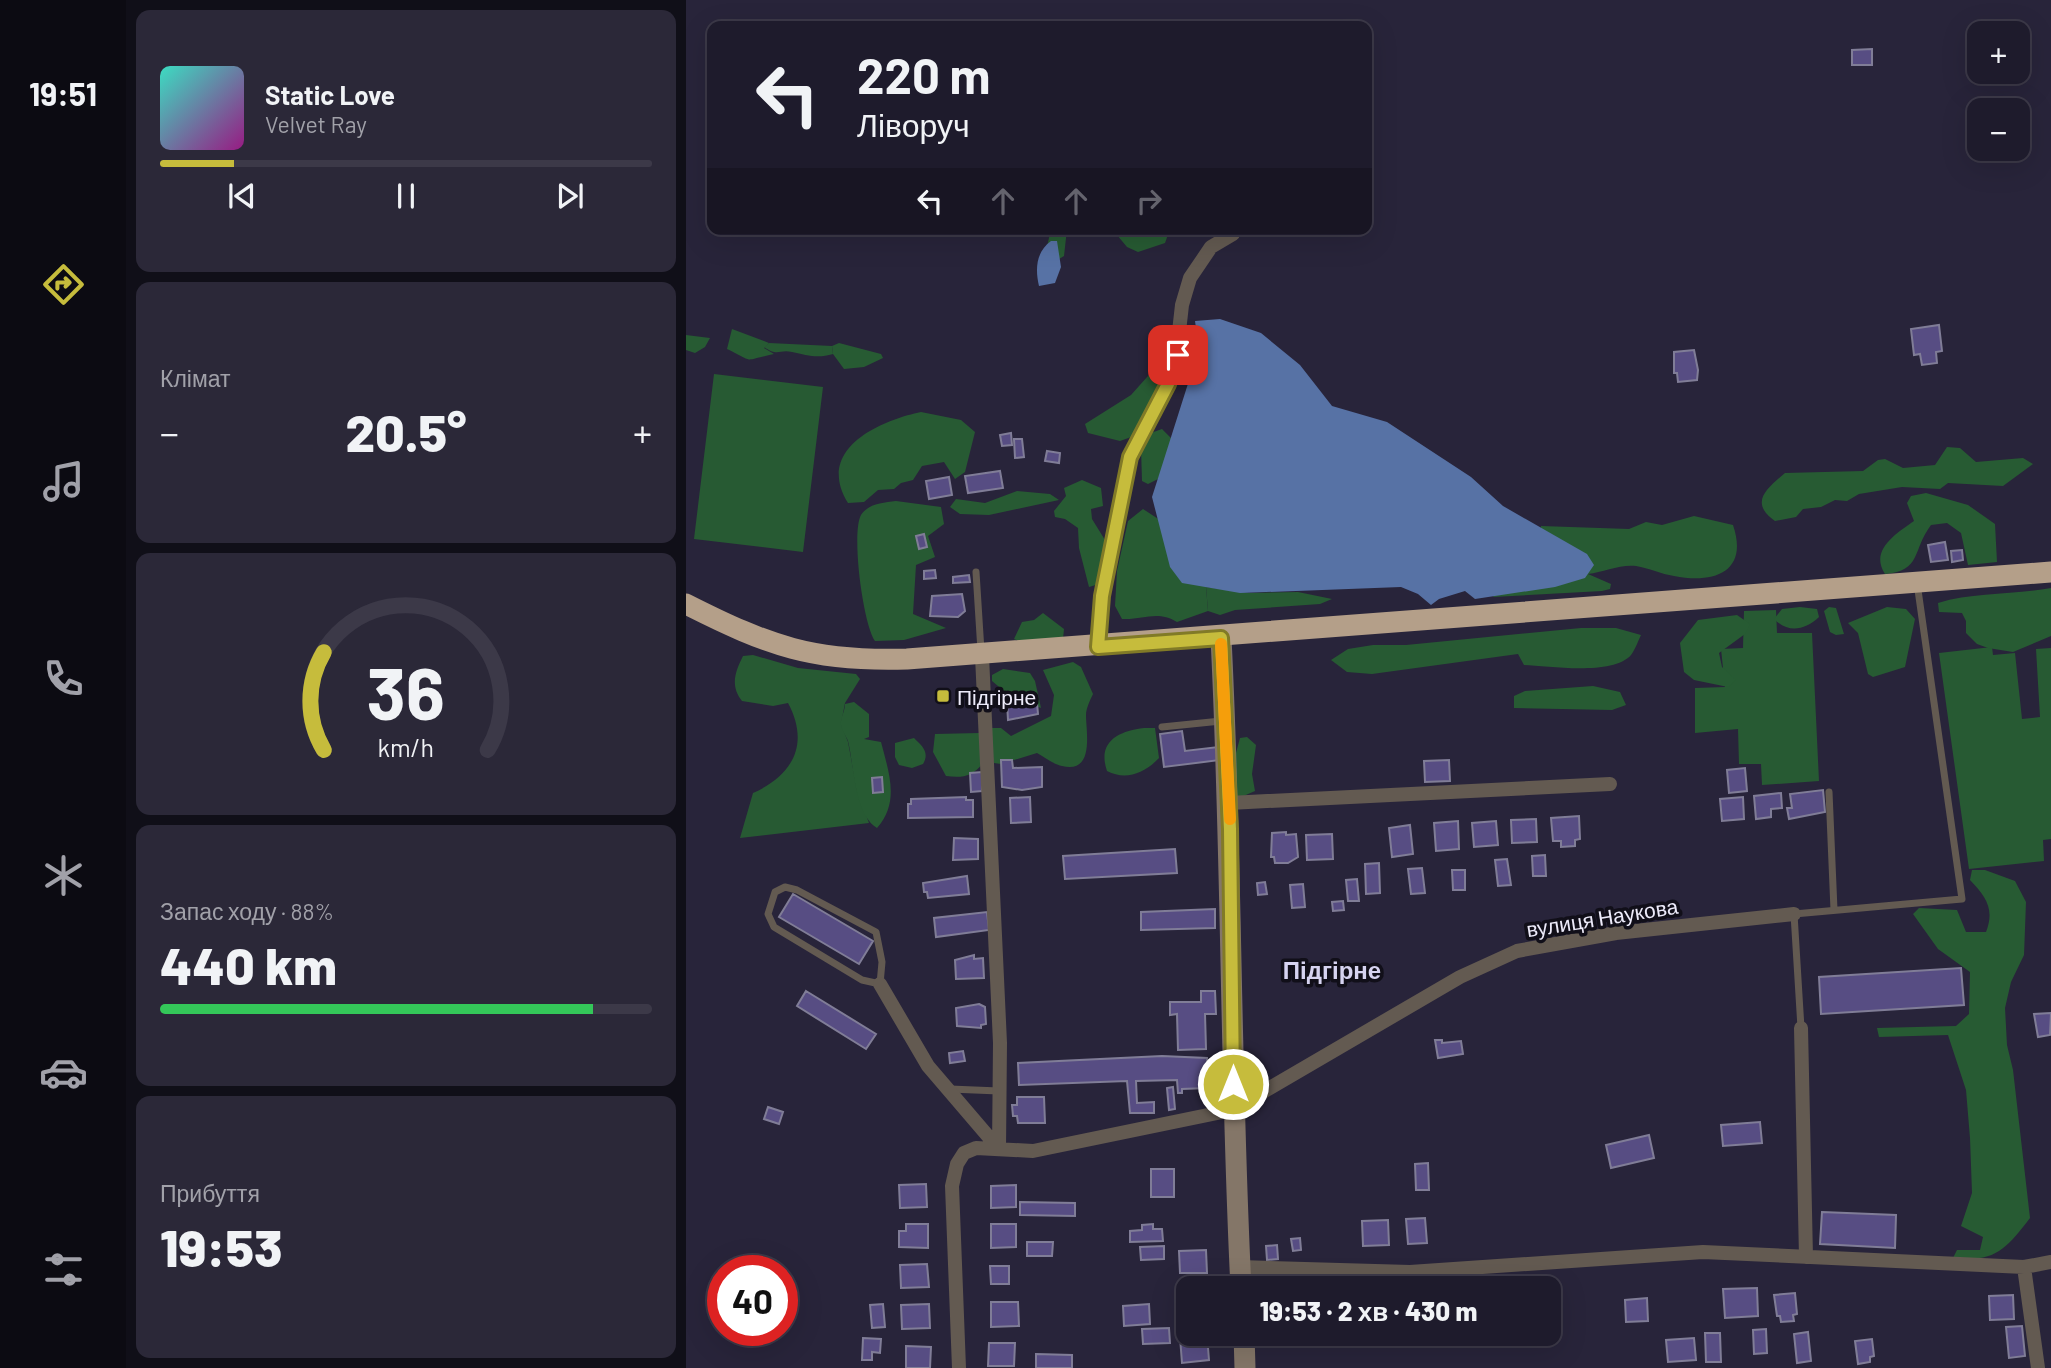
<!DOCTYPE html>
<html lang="uk">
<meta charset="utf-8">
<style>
:root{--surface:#1e1b2c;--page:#2b2838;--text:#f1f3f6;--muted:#a1a1a9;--line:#3c3948;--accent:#c6bc3c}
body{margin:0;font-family:Barlow,sans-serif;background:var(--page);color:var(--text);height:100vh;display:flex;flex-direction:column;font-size:26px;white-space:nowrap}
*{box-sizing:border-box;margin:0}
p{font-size:23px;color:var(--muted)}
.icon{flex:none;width:38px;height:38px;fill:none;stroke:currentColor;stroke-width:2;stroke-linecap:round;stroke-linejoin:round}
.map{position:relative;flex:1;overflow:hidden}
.panel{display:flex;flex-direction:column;gap:10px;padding:10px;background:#100f18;width:560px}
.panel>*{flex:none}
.guide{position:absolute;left:21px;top:21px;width:665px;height:214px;border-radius:14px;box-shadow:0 7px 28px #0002,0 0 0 2px var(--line);background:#1e1b2c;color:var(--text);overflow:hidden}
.controls{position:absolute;left:1281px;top:21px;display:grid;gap:14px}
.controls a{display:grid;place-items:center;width:63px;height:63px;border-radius:14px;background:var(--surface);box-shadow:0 7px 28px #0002,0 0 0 2px var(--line);font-size:35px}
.speed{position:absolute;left:21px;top:1255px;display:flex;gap:14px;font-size:35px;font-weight:700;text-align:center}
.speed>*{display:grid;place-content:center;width:91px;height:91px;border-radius:50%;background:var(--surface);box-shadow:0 7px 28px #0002,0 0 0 2px var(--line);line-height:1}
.speed .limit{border:10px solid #d22;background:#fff;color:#111}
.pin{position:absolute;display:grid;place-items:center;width:60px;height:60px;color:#fff;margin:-30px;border-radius:14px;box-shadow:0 4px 10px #0006}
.me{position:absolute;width:77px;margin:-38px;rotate:0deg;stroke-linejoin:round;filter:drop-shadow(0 0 5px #0008)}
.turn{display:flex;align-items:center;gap:24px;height:147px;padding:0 35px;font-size:32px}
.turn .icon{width:91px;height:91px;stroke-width:2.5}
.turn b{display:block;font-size:49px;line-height:60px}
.lanes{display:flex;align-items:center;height:66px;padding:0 35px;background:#0003;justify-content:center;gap:35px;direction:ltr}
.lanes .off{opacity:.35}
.big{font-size:52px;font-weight:800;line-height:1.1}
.panel .tile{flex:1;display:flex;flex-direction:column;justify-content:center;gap:10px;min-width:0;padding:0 24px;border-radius:14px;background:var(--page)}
.panel .dial{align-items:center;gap:0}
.dial svg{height:182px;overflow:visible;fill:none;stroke:var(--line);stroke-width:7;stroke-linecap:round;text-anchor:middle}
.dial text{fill:var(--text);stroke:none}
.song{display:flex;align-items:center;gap:21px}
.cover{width:84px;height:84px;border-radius:10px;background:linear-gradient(135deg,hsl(170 70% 55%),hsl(310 70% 35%))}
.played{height:7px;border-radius:4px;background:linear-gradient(90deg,var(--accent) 15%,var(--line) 15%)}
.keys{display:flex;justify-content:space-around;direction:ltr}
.heat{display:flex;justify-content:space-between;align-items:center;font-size:38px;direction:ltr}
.charge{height:10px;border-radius:5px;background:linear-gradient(90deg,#34c759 88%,var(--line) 0)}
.trip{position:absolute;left:490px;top:1276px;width:385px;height:70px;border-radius:14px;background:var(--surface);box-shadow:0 7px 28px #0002,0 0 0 2px var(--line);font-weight:800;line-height:70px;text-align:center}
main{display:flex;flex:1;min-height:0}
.menu{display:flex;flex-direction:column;width:126px;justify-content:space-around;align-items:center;background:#0c0b12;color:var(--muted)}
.menu .icon{width:49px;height:49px}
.menu .selected{color:var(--accent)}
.menu b{font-size:32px;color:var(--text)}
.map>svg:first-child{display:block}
.green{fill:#275a33}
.forest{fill:#275b33}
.water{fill:#5772a5}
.building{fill:#574d83;stroke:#807d97;stroke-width:2}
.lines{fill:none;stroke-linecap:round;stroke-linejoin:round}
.lane{stroke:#635a51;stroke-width:7}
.street{stroke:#635a51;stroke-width:14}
.secondary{stroke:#847668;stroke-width:21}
.highway{stroke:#b49f89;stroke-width:21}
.route-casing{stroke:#817a27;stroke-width:18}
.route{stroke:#c6bc3c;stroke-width:12}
.slow{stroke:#f59e0b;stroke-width:12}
.poi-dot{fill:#c6bc3c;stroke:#110f19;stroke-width:2.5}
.labels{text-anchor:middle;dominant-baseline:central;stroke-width:7;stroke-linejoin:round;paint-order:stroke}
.poi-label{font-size:21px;fill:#edebfa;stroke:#110f19;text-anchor:start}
.street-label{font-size:21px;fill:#edebfa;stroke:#110f19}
.quarter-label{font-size:24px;font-weight:bold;fill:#d6d3f0;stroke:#110f19}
</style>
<main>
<nav class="menu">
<b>19:51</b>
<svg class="icon selected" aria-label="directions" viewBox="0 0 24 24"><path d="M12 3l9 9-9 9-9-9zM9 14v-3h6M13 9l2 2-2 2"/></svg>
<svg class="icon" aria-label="music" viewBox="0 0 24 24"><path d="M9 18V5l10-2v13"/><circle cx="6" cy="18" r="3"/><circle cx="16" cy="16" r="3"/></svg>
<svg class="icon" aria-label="phone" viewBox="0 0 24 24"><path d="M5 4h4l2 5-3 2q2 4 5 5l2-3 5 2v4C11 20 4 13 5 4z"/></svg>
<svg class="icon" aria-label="climate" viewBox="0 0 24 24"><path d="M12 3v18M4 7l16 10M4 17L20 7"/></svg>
<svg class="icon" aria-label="car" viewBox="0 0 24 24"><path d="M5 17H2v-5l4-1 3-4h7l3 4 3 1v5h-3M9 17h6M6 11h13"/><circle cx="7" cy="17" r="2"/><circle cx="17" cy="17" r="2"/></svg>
<svg class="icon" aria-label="filters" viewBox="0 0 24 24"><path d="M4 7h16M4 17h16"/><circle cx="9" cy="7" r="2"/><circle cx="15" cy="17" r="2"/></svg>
</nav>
<section class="panel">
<div class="tile">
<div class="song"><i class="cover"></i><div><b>Static Love</b><p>Velvet Ray</p></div></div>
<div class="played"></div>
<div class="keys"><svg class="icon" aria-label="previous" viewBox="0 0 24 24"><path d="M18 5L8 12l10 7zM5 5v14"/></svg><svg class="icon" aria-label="pause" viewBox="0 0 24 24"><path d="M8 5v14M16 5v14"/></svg><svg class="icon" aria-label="next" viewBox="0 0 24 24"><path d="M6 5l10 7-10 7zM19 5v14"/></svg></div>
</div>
<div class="tile"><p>Клімат</p>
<div class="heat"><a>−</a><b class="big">20.5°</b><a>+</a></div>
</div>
<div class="tile dial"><svg viewBox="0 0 100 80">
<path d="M14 69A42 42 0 1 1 86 69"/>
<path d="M14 69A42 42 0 0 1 14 26" stroke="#c6bc3c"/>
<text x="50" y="56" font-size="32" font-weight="700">36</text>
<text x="50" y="72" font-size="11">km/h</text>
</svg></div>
<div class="tile"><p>Запас ходу · 88%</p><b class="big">440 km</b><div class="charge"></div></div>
<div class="tile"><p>Прибуття</p><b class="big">19:53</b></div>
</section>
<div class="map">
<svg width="1365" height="1368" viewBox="0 0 1365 1368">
<rect width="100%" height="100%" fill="#28243a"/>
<!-- green -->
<path class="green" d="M83,343L146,346L147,354C131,359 121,355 106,352C93,349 92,357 78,347Z
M470,367L485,371L469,391L462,416L448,436L434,441L402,433L399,424L445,395Z
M28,374L137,387L117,552L8,539Z
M235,412L275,420L289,432L279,472L269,479L258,462L236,466L227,480L215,483L208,489L192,490L178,502L162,503C129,450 192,421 235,412Z
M331,491L364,494L373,500L303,515L274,514L264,507L270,499L299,503Z
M210,501L255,507L258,524L242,536L249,557L230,565L227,614L260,628L218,640L189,641C177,624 165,533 175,515C183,503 197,503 210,501Z
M520,587L563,593L612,592L646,599L634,604L549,610L534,615L522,611Z
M1090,610L1091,633H1126L1133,781L1076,785L1075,764H1053L1052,729L1009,733V688L1039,687L1035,649L1057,648L1058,611Z
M895,628H930L955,635C952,641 949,650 945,655C927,676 863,666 838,665L832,654L686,674L661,672L645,660L662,649L687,645H720Z
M1306,647L1307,655L1329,653L1336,719L1354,717L1350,649L1365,648V839L1357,840L1358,861L1283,869L1253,653Z
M67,655L112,668L170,674L174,679L159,703L155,724L162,742L171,790L183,823L54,838L67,793C107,775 124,744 102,703L87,706L56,701C44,686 49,672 57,656Z"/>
<!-- forest -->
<path class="forest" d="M365,229H381L378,256L368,262L360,251Z
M426,229H484L479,243L452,252L441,247Z
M46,329L83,343L78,348L88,354C55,361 70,363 41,349Z
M0,335L24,338L19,347L9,353L0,350Z
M153,343L195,354L197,358L178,367L158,369L147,354L146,346Z
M476,429L488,441L472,479L462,484L456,481L455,448L462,434Z
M1261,447L1274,448L1290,462L1337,458L1347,464L1317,486L1262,483L1254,489L1216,487L1173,494L1161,501L1149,500L1135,507L1117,509L1110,517L1089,521C1062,502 1082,488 1099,473L1177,471L1192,460L1199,459L1217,468L1249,465Z
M396,480L415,488L417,506L405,509L406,519L419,540L413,584L403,587L393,548L392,528L379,519L369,517L368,511L380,496L378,488Z
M1240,493L1282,505L1309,524L1311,562L1282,565L1275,533L1261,523L1245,525C1226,550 1236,571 1199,574C1183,550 1211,533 1228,521L1221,503L1225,496Z
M457,509L480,524L502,574L520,587L522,611L491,622C471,610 458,620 436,619L429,606L431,571L442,521Z
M1008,516L1047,525C1063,572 1028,584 988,576C975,574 963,568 950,566C935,564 917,572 902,574L925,584L924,589L916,591L807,597L854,548L855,526L943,529L960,522L976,525Z
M1365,588V636L1327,652L1302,648L1291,644L1280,633V621L1276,613L1253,612L1252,603C1288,592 1328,595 1365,588Z
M1114,607L1131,609L1133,617C1118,631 1102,633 1088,619L1096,609Z
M1143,607L1150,608L1158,634L1150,635L1144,632L1138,611Z
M1201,607L1220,609L1229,619L1219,667L1187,677L1182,674L1172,633L1162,623Z
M357,613L378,629L377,639L342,645L328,639L336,622L348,620Z
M1051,615L1064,624L1059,634L1033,653L1036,667L1050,680L1042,687L1008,680L998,672L994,643L1012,620Z
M387,662L395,667L407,694C404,700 400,709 400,715C400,732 409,774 376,766C369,765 358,757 351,753L315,764L308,763L304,749L306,728H315L325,736L365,716L368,695L357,670Z
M317,669L344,673L349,681L355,708L325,697L306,681V675Z
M907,686L934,692L940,705L926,710L828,708V696L839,691Z
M168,702L183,714V737L178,739L195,742C203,773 214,802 191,828C168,814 168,765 162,741C160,736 156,731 155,725C154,719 159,711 159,704Z
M458,728H469L473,758C459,773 440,781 421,771C411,742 432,731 458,728Z
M294,733L297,763C286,777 276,778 260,776L247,752L249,734Z
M561,737L570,745L566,774L569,791L553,798L547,794V764L554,738Z
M228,738C236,746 244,752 237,764L226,768L213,765L209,757V743Z
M1286,870H1299L1329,881L1340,902L1338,955L1325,982L1319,1008L1321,1045L1327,1070L1344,1218C1320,1249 1309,1263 1267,1258L1271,1250H1294L1297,1237L1275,1226L1286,1193L1284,1138L1280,1090L1262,1035L1193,1037L1191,1028L1270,1026L1283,1014L1284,972L1252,949L1227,914L1233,908L1271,910L1280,932H1300C1309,909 1300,897 1284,880Z"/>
<!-- water -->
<path class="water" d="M365,241H371L375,267L369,283L353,286C349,269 350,252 365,241Z
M534,319L575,333L614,365L646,406L701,422L785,477L817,506L901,554L908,565L899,578L869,587L789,599L779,591L753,599L745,605L732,594L715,587L554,593L496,583L484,567L466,497L513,349L509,321Z"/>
<!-- building -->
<path class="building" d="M1186,49V65H1166V50Z
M1253,325L1256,351L1250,352L1251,363L1236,365L1234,354L1228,355L1225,329Z
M1008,350L1012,370L1011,380L992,382L991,373H988V352Z
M325,433L326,445L316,446L314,435Z
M328,439H336L338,457L329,458Z
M361,451L374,453L373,463L359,461Z
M314,471L317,488L282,493L279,476Z
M263,477L266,495L243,499L240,481Z
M238,534L241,547L233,549L230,536Z
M1259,542L1262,560L1245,562L1242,545Z
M1276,550L1277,560L1266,562L1265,551Z
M249,570L250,578L238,579V571Z
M283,575L284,582L267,583V577Z
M276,594L279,611L272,617L244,616L246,596Z
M340,701L351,703L352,714L322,720L321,702Z
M496,731L499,751L532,747L534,760L478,767L474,734Z
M315,760H326L327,768L356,767V787L336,790L316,787Z
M763,760L764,781L739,782L738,761Z
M1059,768L1061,791L1043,793L1041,770Z
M296,772V791L285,792L284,773Z
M196,777L197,792L187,793L186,778Z
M1137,790L1139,812L1103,819L1101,808H1106L1104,794Z
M1095,793L1096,808L1085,809V817L1070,819L1068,796Z
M280,797V800H287V817L222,818V804H225V799Z
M344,797L345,822L325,823L324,798Z
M1057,797L1058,819L1036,821L1034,799Z
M893,816L894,839L889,840V846L875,847V841H867L865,818Z
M850,819L851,842L826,843L825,820Z
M772,821L773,849L750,851L748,823Z
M810,821L812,845L788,847L786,823Z
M724,825L727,854L706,857L703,828Z
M600,832V835L610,834L612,857L602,863H589L588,857H585L586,833Z
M646,834L647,859L621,860L620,835Z
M268,838L292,839V859L267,860Z
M489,849L491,873L379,879L377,856Z
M859,855L860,876H847L846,856Z
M821,859L825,885L812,886L809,860Z
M693,863L694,893L680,894L679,864Z
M736,868L739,893L725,894L722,869Z
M766,870H779V890H767Z
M281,876L283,894L242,898L241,892H238L237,883Z
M671,879L673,901H662L660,880Z
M579,882L581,894L572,895L571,883Z
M617,884L619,907L606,908L604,885Z
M107,894L187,941L173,964L93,917Z
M657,901L658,910L647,911L646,902Z
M529,909V928L455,930V912Z
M301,912L303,930L250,937L248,918Z
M288,955V959L297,958L298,978L270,979L269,960Z
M1275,968L1278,1005L1135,1014L1133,977Z
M120,991L190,1034L180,1049L111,1006Z
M515,991H529L530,1014H519L520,1049L492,1050L491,1014L484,1015V1002H515Z
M293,1004L299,1007L300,1024L295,1025V1028L271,1026L270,1008Z
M1365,1013L1364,1035L1352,1037L1348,1014Z
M749,1040H756V1043L775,1041L777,1054L752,1058Z
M277,1051L279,1061L264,1063L263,1053Z
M476,1056L521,1058V1088L496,1089V1093H492L491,1080L450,1081L451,1103L468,1102V1113H444L441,1081L333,1085L332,1063Z
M487,1087L489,1109L483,1110L481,1088Z
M331,1097H358L359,1123H332L331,1116H327L326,1105H331Z
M82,1107L97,1112L93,1124L78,1119Z
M1074,1122L1076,1143L1037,1146L1035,1125Z
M963,1135L968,1158L925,1168L920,1145Z
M742,1163L743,1190H730L729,1164Z
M465,1169H488V1197H465Z
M240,1184L241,1207L214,1208L213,1185Z
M330,1185V1207L305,1208V1186Z
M334,1202L389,1203V1216L334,1215Z
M1136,1212L1210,1215L1209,1248L1134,1244Z
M739,1218L741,1243L722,1244L720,1219Z
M702,1220L703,1245L677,1246L676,1221Z
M220,1224H242V1248L213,1247V1231H220Z
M305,1224H330V1247L305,1248Z
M467,1224V1229H476L477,1241L444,1242V1231L456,1230V1225Z
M614,1238L615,1250L607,1251L605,1239Z
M341,1242H367L366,1256H341Z
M591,1245L592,1259L581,1260L580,1246Z
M478,1246V1259L455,1260L454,1247Z
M520,1250L521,1273H494L493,1251Z
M241,1264L243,1287L215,1288L214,1265Z
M304,1266H323V1284H305Z
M1071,1288L1072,1316L1039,1318L1037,1289Z
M498,1290H502V1317H497V1308L492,1309L491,1295L498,1294Z
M1109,1293L1111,1314L1107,1315L1108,1321L1095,1322L1094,1316H1091L1088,1295Z
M1327,1295L1328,1319L1304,1320L1303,1296Z
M961,1298L962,1321L940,1322L939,1300Z
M305,1302H332L333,1326L305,1327Z
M197,1304L199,1327L186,1328L184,1305Z
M243,1304L244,1328L216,1329L215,1305Z
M463,1304L464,1324L438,1326L437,1306Z
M1336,1326L1339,1356L1323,1358L1320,1327Z
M483,1328L484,1343L457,1344L456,1329Z
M1080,1329L1081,1353L1068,1354L1067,1330Z
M1122,1332L1125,1361L1111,1363L1108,1334Z
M1019,1333H1034L1035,1362H1020Z
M521,1335L523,1360L496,1363L494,1337Z
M177,1338L195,1339L194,1353L186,1352V1360H176Z
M1008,1338L1010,1360L982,1362L980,1340Z
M1186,1339L1188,1356L1184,1357V1362L1172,1364L1169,1341Z
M303,1343H329L328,1366H302Z
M220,1346L245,1347L244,1368H220Z
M350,1354L386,1355V1368H350Z"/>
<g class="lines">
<!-- lane -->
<path class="lane" d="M290,572L295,651
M476,727L535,721
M1143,792L1148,910
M99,887L111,890L190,932L196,962L194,984L176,980L88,927L82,914L89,892Z
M1115,1028L1108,914L1276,899L1231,583
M264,1089L313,1091"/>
<!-- street -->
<path class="street" d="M412,647L417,596L444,457L489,367L496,305L504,278L525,247L547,234
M296,656L314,1043L313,1149
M543,803L924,784
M194,984L242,1066L313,1149
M1115,1028L1120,1257
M554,1267L724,1272L1017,1252L1338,1267L1365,1262
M1338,1267L1352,1368
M273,1368L266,1186L271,1164L278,1153L290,1148L347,1151L546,1110L774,977L831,951L930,933L1108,914"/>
<!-- secondary -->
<path class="secondary" d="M535,638C546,854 544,1071 555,1288
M558,1334L559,1368"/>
<!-- highway -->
<path class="highway" d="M0,604C83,646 127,662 221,659L1365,572"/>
</g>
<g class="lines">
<!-- route casing -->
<g class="route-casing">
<path id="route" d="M492,355L482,384L444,457L416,596L412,647L535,638L544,829L547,1084"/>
</g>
<!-- route -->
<use href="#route" class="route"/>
<!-- slow -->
<path class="slow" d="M535,644L544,819"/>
</g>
<!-- markers -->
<rect class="poi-dot" x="250" y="689" width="14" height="14" rx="3.5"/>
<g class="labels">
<!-- poi labels -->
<g class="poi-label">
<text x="271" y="696">Підгірне</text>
</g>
<!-- street labels -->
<g class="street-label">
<text transform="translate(916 917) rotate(-9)">вулиця Наукова</text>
</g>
<!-- quarter labels -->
<g class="quarter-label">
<text x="646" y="969">Підгірне</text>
</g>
</g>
</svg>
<div class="controls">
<a>+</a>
<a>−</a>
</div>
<div class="speed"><div class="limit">40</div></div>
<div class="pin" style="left:492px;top:355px;background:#d93025"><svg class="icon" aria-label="arrive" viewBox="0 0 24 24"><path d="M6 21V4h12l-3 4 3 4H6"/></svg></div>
<svg class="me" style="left:547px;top:1084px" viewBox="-20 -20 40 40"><circle r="17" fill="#c6bc3c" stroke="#fff" stroke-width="3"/><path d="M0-11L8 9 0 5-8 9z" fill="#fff"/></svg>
<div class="trip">19:53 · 2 хв · 430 m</div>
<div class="guide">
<div class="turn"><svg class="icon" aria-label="left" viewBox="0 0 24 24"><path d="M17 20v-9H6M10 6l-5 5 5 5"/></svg><div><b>220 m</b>Ліворуч</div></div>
<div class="lanes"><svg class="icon" aria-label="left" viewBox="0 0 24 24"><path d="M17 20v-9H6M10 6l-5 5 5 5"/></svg><svg class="icon off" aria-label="ahead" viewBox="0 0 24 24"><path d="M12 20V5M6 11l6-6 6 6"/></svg><svg class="icon off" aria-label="ahead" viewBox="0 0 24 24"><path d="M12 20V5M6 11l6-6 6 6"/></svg><svg class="icon off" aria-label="right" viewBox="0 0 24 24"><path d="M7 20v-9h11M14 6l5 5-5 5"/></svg></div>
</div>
</div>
</main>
